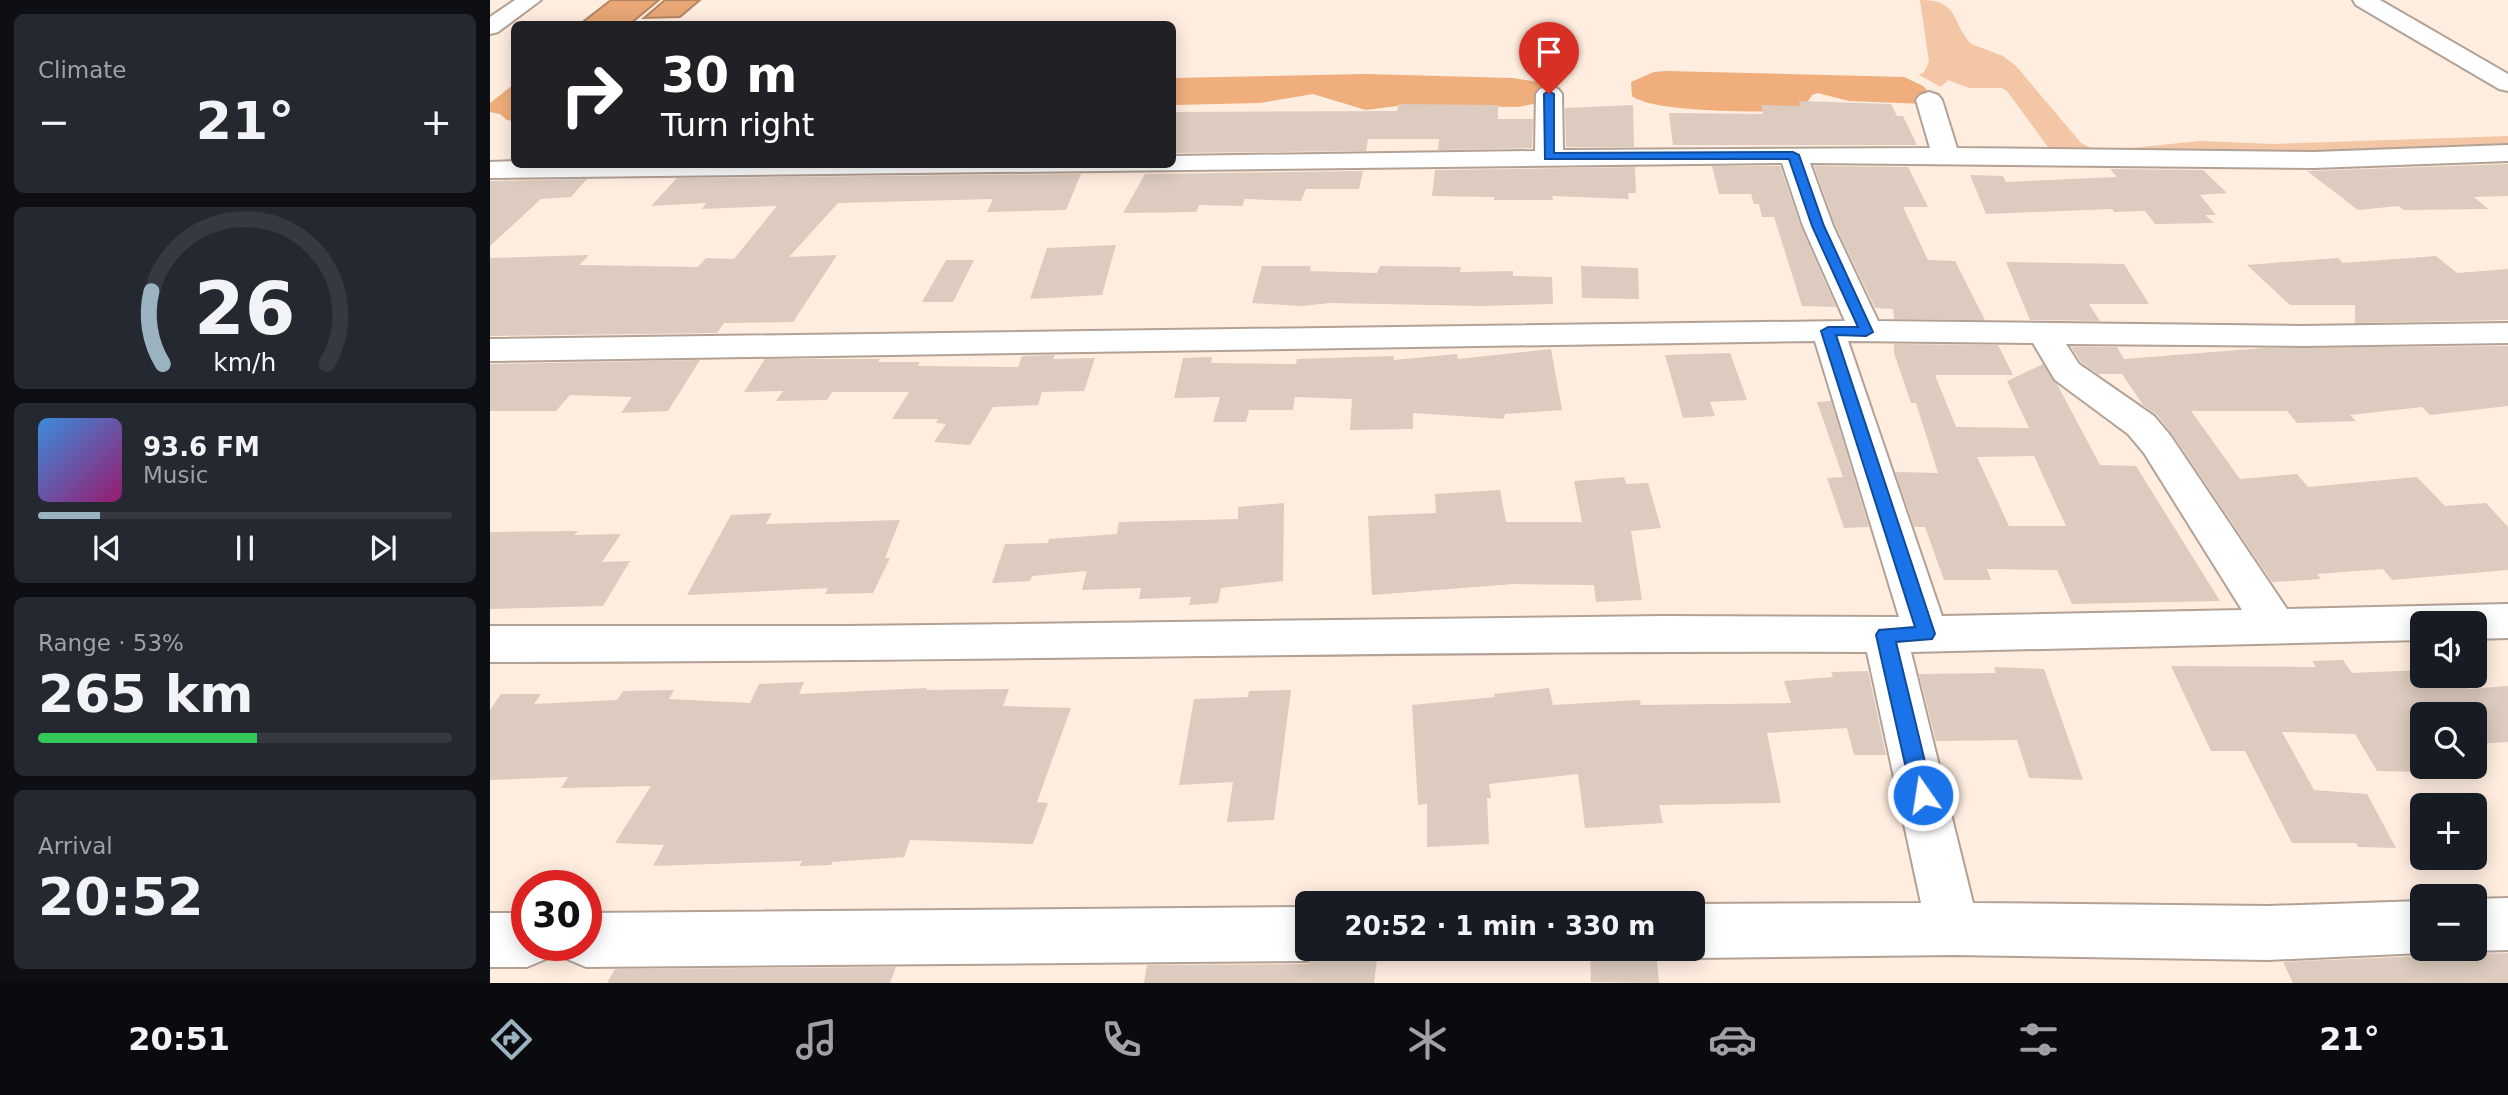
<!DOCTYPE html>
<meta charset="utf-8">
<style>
:root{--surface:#171b24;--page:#242831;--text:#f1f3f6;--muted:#9ea1a6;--line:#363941;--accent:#9bb2c1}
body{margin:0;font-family:"DejaVu Sans",sans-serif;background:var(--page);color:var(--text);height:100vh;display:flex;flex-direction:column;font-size:26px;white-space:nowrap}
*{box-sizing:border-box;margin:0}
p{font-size:23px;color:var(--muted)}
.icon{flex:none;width:38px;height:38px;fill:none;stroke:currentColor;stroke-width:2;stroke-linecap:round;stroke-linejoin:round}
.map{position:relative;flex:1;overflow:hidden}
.drawer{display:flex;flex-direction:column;gap:14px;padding:14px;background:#0d0f14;width:490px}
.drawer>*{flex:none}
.top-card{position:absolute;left:21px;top:21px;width:665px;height:147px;border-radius:10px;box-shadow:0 4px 18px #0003;background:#202124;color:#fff;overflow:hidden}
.fabs{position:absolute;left:1920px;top:611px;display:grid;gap:14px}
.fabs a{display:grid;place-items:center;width:77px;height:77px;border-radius:10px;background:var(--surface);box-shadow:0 4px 18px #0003;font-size:35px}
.speed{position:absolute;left:21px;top:870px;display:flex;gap:14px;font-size:35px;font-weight:700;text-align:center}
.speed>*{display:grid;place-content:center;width:91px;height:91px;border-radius:50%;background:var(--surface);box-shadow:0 4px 18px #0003;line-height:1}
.speed .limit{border:10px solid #d22;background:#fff;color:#111}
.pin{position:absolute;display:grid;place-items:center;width:60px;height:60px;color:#fff;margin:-72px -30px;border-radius:50% 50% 50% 0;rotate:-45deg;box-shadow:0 0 7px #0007}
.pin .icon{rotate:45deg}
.me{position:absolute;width:77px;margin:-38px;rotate:347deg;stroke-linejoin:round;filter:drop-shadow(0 0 5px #0008)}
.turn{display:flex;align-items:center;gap:24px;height:147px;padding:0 35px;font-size:32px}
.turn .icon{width:91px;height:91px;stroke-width:2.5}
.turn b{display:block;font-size:49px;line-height:60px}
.big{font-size:52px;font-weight:700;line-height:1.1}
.drawer .card{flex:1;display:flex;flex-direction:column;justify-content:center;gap:10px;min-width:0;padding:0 24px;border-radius:10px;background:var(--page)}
.drawer .dial{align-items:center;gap:0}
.dial svg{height:182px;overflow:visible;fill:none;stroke:var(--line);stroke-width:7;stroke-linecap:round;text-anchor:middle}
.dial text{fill:var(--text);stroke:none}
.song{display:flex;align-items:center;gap:21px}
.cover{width:84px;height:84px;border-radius:10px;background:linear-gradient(135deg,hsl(210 70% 55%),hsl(320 70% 35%))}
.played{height:7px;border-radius:4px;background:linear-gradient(90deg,var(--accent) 15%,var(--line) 15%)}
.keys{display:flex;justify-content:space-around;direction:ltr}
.heat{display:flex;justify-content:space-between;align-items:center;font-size:38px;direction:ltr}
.charge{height:10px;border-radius:5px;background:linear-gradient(90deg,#34c759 53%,var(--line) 0)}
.trip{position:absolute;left:805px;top:891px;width:410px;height:70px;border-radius:10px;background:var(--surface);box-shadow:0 4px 18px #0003;font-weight:700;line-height:70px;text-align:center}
.tabs{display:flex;height:112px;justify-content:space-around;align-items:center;background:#090b0e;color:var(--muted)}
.tabs .icon{width:49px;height:49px}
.tabs .active{color:var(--accent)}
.tabs b{font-size:32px;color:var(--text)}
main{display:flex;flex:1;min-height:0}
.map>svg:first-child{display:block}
.green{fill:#f3c6a5}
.forest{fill:#f0ae7c}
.water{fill:#e8a775;stroke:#b58561;stroke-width:2}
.building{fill:#dccbbe;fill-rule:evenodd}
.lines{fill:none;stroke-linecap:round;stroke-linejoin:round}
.minor-casing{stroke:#b2a195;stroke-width:4}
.minor{fill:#fff;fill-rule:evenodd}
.route{fill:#1a73e8;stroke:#114b97;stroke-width:2}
</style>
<main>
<section class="drawer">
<div class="card"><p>Climate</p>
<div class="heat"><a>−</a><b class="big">21°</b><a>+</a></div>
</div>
<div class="card dial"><svg viewBox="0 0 100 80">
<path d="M14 69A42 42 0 1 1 86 69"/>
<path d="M14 69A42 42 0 0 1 9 37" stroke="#9bb2c1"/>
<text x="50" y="56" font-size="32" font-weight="700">26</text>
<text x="50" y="72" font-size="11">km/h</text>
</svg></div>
<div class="card">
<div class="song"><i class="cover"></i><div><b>93.6 FM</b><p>Music</p></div></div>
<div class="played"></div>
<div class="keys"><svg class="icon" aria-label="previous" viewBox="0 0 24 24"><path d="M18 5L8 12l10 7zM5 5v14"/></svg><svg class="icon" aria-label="pause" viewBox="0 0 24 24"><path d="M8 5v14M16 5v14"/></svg><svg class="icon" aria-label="next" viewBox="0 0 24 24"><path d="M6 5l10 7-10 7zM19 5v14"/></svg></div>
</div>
<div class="card"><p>Range · 53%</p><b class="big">265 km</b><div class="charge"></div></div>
<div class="card"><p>Arrival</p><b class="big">20:52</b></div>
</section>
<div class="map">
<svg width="2018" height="983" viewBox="0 0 2018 983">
<rect width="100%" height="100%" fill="#ffede0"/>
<!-- green -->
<path class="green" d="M1430,0C1469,0 1461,21 1481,44L1513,56L1526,66L1591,143L1603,149L1622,150L1710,141L1783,144L2018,136V152L1817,159L1560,150L1517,91L1512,88H1479L1458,80L1451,87L1429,75L1434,72L1439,62Z"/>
<!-- forest -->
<path class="forest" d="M1176,71L1414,77L1433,86L1444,97L1436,104L1359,101L1328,93L1322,95L1312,110C1282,113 1163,113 1142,96L1141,82L1164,72Z
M875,74L1022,78L1056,83L1055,94L1049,103L1028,107L915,105L876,110L823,94L770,103L683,105L682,78Z
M24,84V121L17,120L10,114L0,112V103Z"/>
<!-- water -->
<path class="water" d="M121,0H169L140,24H90Z
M175,0H210L190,17L154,18Z"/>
<!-- building -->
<path class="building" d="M1309,101L1401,104L1407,116H1413L1427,145H1183L1179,113L1273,114L1271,105L1310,106Z
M908,104L1008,105V119H1043L1042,148L948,150L949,139H878L876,151L682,153V112L907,111Z
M1143,105L1144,147H1076L1075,108Z
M2018,164V196L1984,197L1998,209L1913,210L1909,206L1868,210L1817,171Z
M1222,166H1290L1311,227L1346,307L1312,306L1284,217H1272L1269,204H1264L1261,194H1229Z
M1324,166L1418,167L1438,207H1413L1438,260L1465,261L1495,320L1404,319L1403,309L1385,308L1345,225Z
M1145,167L1146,193H1138L1139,199L1062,196L1063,200H1004V197L942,196L945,170Z
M1620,169L1713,170L1737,193L1710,195L1726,215H1715L1724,223L1665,224L1655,211L1624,212L1622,209L1496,214L1480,175L1513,176L1516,182L1627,177Z
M873,171L869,189H816L811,201L755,199L752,206L709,205L706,212L633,213L655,174Z
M591,174L576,210L497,212L503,199L348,203L299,257L347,255L303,322L234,323L227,333L0,336V258L99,255L89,265L208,267L216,258L244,259L287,206L212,209L216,203L161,206L187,178Z
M97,179L81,197L51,199L0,246V181Z
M626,245L612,295L540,299L557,248Z
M1946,256L1967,273L2018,269V320L1865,323V305H1800L1757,265L1848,258L1853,263Z
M456,260H484L463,302H432Z
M1516,262L1634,264L1659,304H1599L1610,321L1540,320Z
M772,266H821L820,271L887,273L890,266L971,267L970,272L1023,271V276L1062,277L1063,304L992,306L840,303L811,306L762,303Z
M1091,266L1148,268L1149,299L1092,298Z
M1404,344L1508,345L1523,375H1445L1466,427L1539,428L1517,381L1553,364L1568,386L1610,465L1646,466L1730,601L1582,604L1567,570L1497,569L1501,580H1454L1435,527H1424L1405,472L1448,473L1426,403H1421L1404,353ZM1544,456L1576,526H1519L1487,457Z
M2018,346V406L1940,415L1932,407L1860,415L1866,421L1807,423L1797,411H1701L1750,479L1807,474L1818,487L1927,477L1955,506L1996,503L2018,527V570L1902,580L1893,569L1827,574L1831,579L1782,582L1682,434L1666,414L1653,405L1632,374H1608L1591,362L1581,347H1627L1634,359L1774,348Z
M1061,349L1072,410L1015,414L1014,419L923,413V429L860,430L862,399L805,397L803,410H759L756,422H723L730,397L684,398L693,358L722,357L721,363L806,364L807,359L904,356V360L967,354L968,359Z
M1240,353L1257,400L1220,402L1225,416L1193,418L1175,355Z
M565,355L563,359L605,358L594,391L552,392L548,405L503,407L480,445L444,442L456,424L446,423L448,419H402L419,392H342L337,400L286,401L293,391L254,392L275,359H390L388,362H430L428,366L528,367L532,356Z
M210,360L178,411L131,413L142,397L80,395L66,411H0V364Z
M1341,401L1379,527L1354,528L1337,478L1353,477L1327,402Z
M1134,477L1136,484L1158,483L1171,528L1141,531L1152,600L1106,602L1104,585L1024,584L882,595L878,516L946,513L945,494L1010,490L1016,522H1092L1084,481Z
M794,503L793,581L731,588L728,603L699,605L701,597L649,599L651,588L592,590L597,571L542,576L540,581L502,583L515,544L558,543L559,539L627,534L629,522L748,519V507Z
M282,513L276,524L410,520L395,558H400L383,593L335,594L338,588L197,595L241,515Z
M88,531L84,535L131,534L112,562L140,561L113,606L0,609V532Z
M1853,660L1862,673L1932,670V676H1968L1979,689L2018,686V742L1984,744V714H1932V772L1887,771L1865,734L1792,732L1824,790L1877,794L1906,848L1868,847L1866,843H1802L1755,751H1721L1681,666L1826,667L1822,661Z
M1504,667L1554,669L1593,780L1539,778L1527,740L1446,741L1429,674L1506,673Z
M1378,671L1396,755H1364L1357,728L1277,733L1291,803L1169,805L1173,823L1095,828L1088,774L999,784L1001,798H997L999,844L937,847V804L928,805L922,705L1005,697L1004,694L1059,688L1063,705L1150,700L1151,705L1301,703L1294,681L1343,677L1341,672Z
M314,682L309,694L437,688L436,690L519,689L513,706L581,708L547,802L558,803L543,844L420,840L414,857L342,862L341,865L309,866L312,861L163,866L174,845L125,843L161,786L71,788L78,777L0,780V710L11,694H51L44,704L127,700L133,691L184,690L179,699L260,703L269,684Z
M801,690L784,820L737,822L743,782L689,785L704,699L758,697L759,691Z
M1947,948H1974L1984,954L2018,953V983H1803L1793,962L1932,956Z
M1100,949L1166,951L1169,983L1101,982Z
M840,951L888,952L884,983H654L657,965L817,964L837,955Z
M406,967L400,983H117L125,969Z"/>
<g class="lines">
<!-- minor casing -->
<g class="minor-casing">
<path id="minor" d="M25,0H51L8,32L0,34V17Z
M1863,0H1890L2018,74V91L2009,89L1866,5Z
M1059,86L1068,89L1072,94L1073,150L1440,148L1426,100L1430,95L1439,92L1448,95L1452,100L1467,148L1824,152L2018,145V161L1824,168L1320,163L1343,226L1388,321L1813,326L2018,323V343L1813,346L1576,344L1589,364L1664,416L1680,435L1797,609L2018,604V638L1984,639V623H1932V640L1421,652L1483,903L1778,906L1932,901V948H1944L1932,953L1778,960L1463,955L1202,958L1183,950L1202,948V904L1431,903L1377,652C918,650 459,662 0,662V626H356L1173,616L1409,617L1325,341L0,361V339L1355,321L1313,226L1292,163L0,178V162L24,161V164H682V156L1045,151L1046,94L1050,89ZM1358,341L1543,343L1565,380L1638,434L1654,453L1752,610L1452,616Z
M2018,898V950L1984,951L1977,948H1984V899Z
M817,907V948H838L836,953L817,961L96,967L77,959L71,945H96V913Z
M0,913H37V945H62L56,959L37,967H0Z"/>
</g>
<!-- minor -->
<use href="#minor" class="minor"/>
</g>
<!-- route -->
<path class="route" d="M1059,91L1064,94V153L1303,152L1309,155L1334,226L1383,332L1376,336L1346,335L1445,634L1442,639L1406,642L1443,795L1440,802L1433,804L1425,802L1422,795L1386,635L1389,630L1425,627L1331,331L1338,327H1368L1322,226L1299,159H1055L1054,94Z"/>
</svg>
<div class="fabs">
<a><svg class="icon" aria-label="sound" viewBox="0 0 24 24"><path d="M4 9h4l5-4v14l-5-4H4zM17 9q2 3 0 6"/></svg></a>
<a><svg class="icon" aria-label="search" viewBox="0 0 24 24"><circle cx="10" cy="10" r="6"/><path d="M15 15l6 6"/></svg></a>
<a>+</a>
<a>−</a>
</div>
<div class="speed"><div class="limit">30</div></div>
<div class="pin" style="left:1059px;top:94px;background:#d93025"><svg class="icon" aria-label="arrive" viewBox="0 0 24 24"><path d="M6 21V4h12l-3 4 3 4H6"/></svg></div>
<svg class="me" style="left:1433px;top:795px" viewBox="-20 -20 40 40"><circle r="17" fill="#1a73e8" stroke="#fff" stroke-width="3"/><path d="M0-11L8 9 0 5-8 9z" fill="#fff"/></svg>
<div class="trip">20:52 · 1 min · 330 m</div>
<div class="top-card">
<div class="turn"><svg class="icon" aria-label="right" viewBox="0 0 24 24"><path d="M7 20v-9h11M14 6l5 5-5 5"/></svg><div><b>30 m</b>Turn right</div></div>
</div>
</div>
</main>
<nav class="tabs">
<b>20:51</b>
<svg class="icon active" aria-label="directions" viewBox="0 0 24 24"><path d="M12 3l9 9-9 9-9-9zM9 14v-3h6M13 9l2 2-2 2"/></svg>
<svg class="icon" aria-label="music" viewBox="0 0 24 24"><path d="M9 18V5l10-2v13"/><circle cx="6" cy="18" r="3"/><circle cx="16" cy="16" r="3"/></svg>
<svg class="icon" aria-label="phone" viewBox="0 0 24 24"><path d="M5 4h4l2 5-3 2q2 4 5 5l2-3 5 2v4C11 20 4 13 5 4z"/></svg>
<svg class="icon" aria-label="climate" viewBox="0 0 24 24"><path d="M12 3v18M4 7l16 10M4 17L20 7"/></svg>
<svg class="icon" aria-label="car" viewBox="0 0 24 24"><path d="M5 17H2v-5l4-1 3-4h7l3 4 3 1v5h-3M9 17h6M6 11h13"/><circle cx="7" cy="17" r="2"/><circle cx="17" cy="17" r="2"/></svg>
<svg class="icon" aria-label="filters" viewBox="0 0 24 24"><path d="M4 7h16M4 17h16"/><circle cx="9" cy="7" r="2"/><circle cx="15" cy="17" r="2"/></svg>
<b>21°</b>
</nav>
